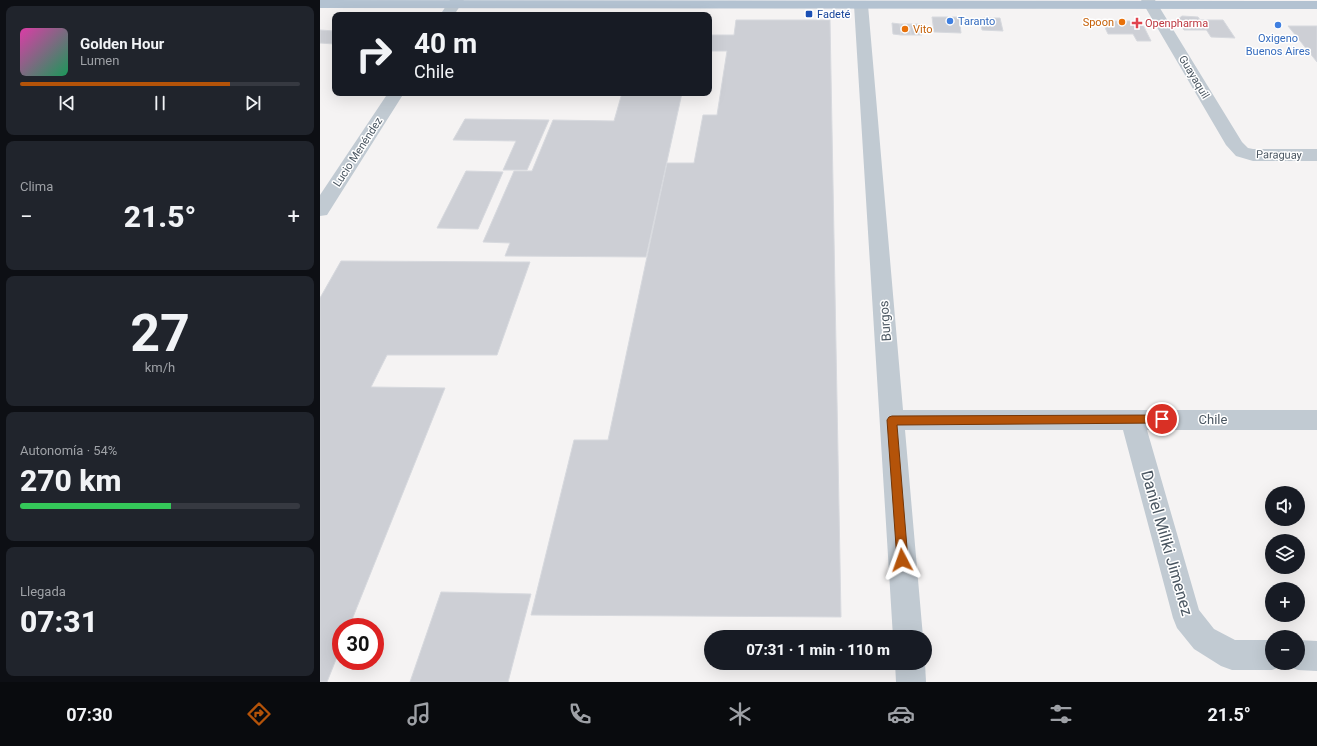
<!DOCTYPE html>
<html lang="es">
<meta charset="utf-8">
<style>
:root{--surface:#171b24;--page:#20242c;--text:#f1f3f6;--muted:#9ea1a6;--line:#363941;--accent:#b45309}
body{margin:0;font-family:Roboto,sans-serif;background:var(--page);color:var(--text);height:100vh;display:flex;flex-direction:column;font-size:15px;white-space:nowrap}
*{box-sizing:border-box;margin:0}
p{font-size:13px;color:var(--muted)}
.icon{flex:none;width:22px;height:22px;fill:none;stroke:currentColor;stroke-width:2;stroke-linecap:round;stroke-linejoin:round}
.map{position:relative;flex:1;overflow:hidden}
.details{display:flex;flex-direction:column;gap:6px;padding:6px;background:#0d0f14;width:320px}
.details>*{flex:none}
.hud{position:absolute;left:12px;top:12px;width:380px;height:84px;border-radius:8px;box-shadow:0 4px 16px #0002;background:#171b24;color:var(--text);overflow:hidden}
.fabs{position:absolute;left:945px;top:486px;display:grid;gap:8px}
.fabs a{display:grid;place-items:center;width:40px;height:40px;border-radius:50%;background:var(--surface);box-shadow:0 4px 16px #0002;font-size:20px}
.speed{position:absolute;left:12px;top:618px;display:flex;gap:8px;font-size:20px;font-weight:700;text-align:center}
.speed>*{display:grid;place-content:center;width:52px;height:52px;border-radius:50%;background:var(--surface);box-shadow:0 4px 16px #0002;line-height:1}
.speed .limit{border:6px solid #d22;background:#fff;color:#111}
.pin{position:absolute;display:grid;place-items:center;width:34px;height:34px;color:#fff;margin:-17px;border:2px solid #fff;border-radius:50%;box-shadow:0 1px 4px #0007}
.me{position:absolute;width:44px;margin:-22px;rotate:356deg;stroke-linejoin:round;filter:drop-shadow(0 0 3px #0008)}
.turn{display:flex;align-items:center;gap:14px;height:84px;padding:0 16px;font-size:18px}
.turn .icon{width:52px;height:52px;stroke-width:2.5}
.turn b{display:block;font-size:28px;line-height:34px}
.big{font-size:30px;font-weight:800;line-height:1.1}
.details .widget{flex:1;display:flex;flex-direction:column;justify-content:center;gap:6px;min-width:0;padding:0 14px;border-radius:8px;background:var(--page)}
.details .dial{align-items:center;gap:0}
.dial b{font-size:52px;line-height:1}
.song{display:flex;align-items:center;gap:12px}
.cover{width:48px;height:48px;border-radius:6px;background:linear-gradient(135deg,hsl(320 70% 55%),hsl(150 70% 35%))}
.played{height:4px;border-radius:2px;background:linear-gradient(90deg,var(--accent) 75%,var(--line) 75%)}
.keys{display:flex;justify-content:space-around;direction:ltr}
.heat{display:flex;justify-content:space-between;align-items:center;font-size:22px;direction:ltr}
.charge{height:6px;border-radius:3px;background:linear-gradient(90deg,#34c759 54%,var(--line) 0)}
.trip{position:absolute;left:384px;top:630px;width:228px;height:40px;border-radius:20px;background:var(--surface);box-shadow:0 4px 16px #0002;font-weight:800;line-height:40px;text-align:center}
.dock{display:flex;height:64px;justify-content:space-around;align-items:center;background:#090b0e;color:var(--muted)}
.dock .icon{width:28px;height:28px}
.dock .active{color:var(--accent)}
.dock b{font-size:18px;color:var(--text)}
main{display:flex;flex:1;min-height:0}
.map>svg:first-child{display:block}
.building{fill:#cdcfd5;stroke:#d7d9de}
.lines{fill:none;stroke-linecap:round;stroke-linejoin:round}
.street{fill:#c1cad2;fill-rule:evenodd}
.primary{fill:#b3c2d1;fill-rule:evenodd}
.route{fill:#b45309;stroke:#753606}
.transit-dot{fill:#1a4fb4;stroke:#fff;stroke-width:1.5}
.shop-dot{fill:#3f7fe0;stroke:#fff;stroke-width:1.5}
.food-dot{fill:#e8710a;stroke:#fff;stroke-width:1.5}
.health-dot{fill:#e0444e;stroke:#fff;stroke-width:1.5}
.labels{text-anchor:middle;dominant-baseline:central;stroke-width:3;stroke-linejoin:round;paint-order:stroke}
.far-transit-label{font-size:11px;fill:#164399;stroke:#fff;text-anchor:start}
.far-shop-label{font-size:11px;fill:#366cbe;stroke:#fff;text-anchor:start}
.far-food-label{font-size:11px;fill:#c56008;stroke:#fff;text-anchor:end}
.far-health-label{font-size:11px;fill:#be3a42;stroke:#fff;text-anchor:start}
.far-street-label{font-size:11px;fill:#4a5661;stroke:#fff}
.street-label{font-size:13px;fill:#4a5661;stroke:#fff}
.near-street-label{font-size:16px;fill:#4a5661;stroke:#fff}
</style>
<main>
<section class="details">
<div class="widget">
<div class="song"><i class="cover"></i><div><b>Golden Hour</b><p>Lumen</p></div></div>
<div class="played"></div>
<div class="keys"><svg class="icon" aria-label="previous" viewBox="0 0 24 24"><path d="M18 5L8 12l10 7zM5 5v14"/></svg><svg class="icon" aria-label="pause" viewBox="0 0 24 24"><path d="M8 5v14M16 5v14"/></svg><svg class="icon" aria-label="next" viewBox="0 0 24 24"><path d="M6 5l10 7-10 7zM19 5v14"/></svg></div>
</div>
<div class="widget"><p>Clima</p>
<div class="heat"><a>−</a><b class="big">21.5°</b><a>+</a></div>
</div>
<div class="widget dial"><b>27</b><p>km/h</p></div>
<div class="widget"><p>Autonomía · 54%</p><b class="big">270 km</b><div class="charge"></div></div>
<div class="widget"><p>Llegada</p><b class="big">07:31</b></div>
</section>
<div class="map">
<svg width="997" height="682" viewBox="0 0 997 682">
<rect width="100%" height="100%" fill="#f5f3f3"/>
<!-- building -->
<path class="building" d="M862,16L878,17L887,30H864L857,20Z
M612,17H639L641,33L614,32Z
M660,18H680L683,31L662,30Z
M416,20H510L521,617L211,615L254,440H288L347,163H374L383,115H397L407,51H389L392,35H414Z
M880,20H903L915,38L891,37Z
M782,21H816L823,25L831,41H817L813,34H788Z
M572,23L580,24L581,35L573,34Z
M580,24H590L591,35H581Z
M590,24H601L602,35H591Z
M968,26H997V62Z
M0,30L15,31V42L14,44L0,43Z
M302,93H362L326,257L185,256L190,243L163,242L194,171H212L233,120L294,121Z
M145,119L229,120L207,170H183L196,141L133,140Z
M146,171L183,172L158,229L117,228Z
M21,261L210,262L177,355H67L51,387L125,388L29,627H21V647L7,682H0V298Z
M121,592L211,594L188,682H90Z"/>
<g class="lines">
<!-- street -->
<path class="street" d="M130,0H144L134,15H120Z
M821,0H835L922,142L928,148L933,149H997V161H933L916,156L906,145Z
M541,1L546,2L548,5L583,410H997V430H827L879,610L894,629L915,640H952V663H964L963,666L952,670H912L901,666L874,649L857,628L853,618L803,430H585L603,637H573L534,5L536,2Z
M68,93H84L7,215L0,216V195Z
M978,640L997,641V671L978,670L967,666L966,663H978Z
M575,663H605L606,682H576Z"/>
<!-- primary -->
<path class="primary" d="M0,0L997,1V9L0,8Z"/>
</g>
<!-- route -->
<path class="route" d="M842,415L846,416L847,419L846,422L842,423L577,425L588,560L586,564L582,565L578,564L577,560L567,420L569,417L572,416Z"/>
<!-- markers -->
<rect class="transit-dot" x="485" y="10" width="8" height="8" rx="2"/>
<g class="shop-dot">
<circle cx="630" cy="21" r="4"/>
<circle cx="958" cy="25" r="4"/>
</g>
<g class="food-dot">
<circle cx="802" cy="22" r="4"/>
<circle cx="585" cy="29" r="4"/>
</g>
<path class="health-dot" d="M815 17h4v4h4v4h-4v4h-4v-4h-4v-4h4z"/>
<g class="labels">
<!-- far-transit labels -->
<g class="far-transit-label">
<text x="497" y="14">Fadeté</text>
</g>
<!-- far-shop labels -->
<g class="far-shop-label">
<text x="638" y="21">Taranto</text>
<text x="958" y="38" text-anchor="middle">Oxigeno<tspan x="958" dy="13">Buenos Aires</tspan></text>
</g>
<!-- far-food labels -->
<g class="far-food-label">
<text x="794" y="22">Spoon</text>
<text x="593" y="29" text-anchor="start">Vito</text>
</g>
<!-- far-health labels -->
<g class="far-health-label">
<text x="825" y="23">Openpharma</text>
</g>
<!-- far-street labels -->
<g class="far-street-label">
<text transform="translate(874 77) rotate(59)">Guayaquil</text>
<text transform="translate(38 152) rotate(-57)">Lucio Menéndez</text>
<text transform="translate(959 155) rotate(1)">Paraguay</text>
</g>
<!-- street labels -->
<g class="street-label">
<text transform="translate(565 321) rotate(-94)">Burgos</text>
<text x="893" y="419">Chile</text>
</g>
<!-- near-street labels -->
<g class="near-street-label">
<text transform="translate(847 543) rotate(74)">Daniel Miliki Jimenez</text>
</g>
</g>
</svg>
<div class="fabs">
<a><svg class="icon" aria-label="sound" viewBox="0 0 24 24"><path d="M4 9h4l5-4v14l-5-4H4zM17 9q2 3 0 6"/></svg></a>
<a><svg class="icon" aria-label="layers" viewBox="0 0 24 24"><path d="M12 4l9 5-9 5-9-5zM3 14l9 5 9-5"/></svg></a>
<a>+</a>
<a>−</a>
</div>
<div class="speed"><div class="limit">30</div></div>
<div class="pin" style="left:842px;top:419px;background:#d93025"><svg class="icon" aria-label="arrive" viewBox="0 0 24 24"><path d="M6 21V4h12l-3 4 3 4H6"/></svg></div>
<svg class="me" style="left:582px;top:560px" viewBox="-20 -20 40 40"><path d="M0-17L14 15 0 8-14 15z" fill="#b45309" stroke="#fff" stroke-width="4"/></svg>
<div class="trip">07:31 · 1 min · 110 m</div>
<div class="hud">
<div class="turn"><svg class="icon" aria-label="right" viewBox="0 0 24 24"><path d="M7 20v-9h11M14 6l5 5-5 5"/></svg><div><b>40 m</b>Chile</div></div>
</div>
</div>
</main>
<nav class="dock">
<b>07:30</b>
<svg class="icon active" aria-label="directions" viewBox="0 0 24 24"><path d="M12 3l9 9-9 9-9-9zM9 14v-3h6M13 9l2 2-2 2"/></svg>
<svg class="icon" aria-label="music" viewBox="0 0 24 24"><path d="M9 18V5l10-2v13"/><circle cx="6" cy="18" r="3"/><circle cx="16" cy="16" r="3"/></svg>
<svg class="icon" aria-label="phone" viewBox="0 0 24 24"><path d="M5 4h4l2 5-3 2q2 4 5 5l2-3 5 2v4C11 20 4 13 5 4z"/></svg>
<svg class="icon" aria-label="climate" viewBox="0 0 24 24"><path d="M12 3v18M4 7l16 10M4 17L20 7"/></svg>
<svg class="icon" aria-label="car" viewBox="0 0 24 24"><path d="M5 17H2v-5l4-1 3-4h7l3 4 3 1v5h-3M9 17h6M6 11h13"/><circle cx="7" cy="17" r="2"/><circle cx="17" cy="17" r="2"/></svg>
<svg class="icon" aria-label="filters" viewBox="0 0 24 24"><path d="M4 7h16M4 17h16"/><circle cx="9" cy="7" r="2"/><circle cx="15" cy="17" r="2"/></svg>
<b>21.5°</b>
</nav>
